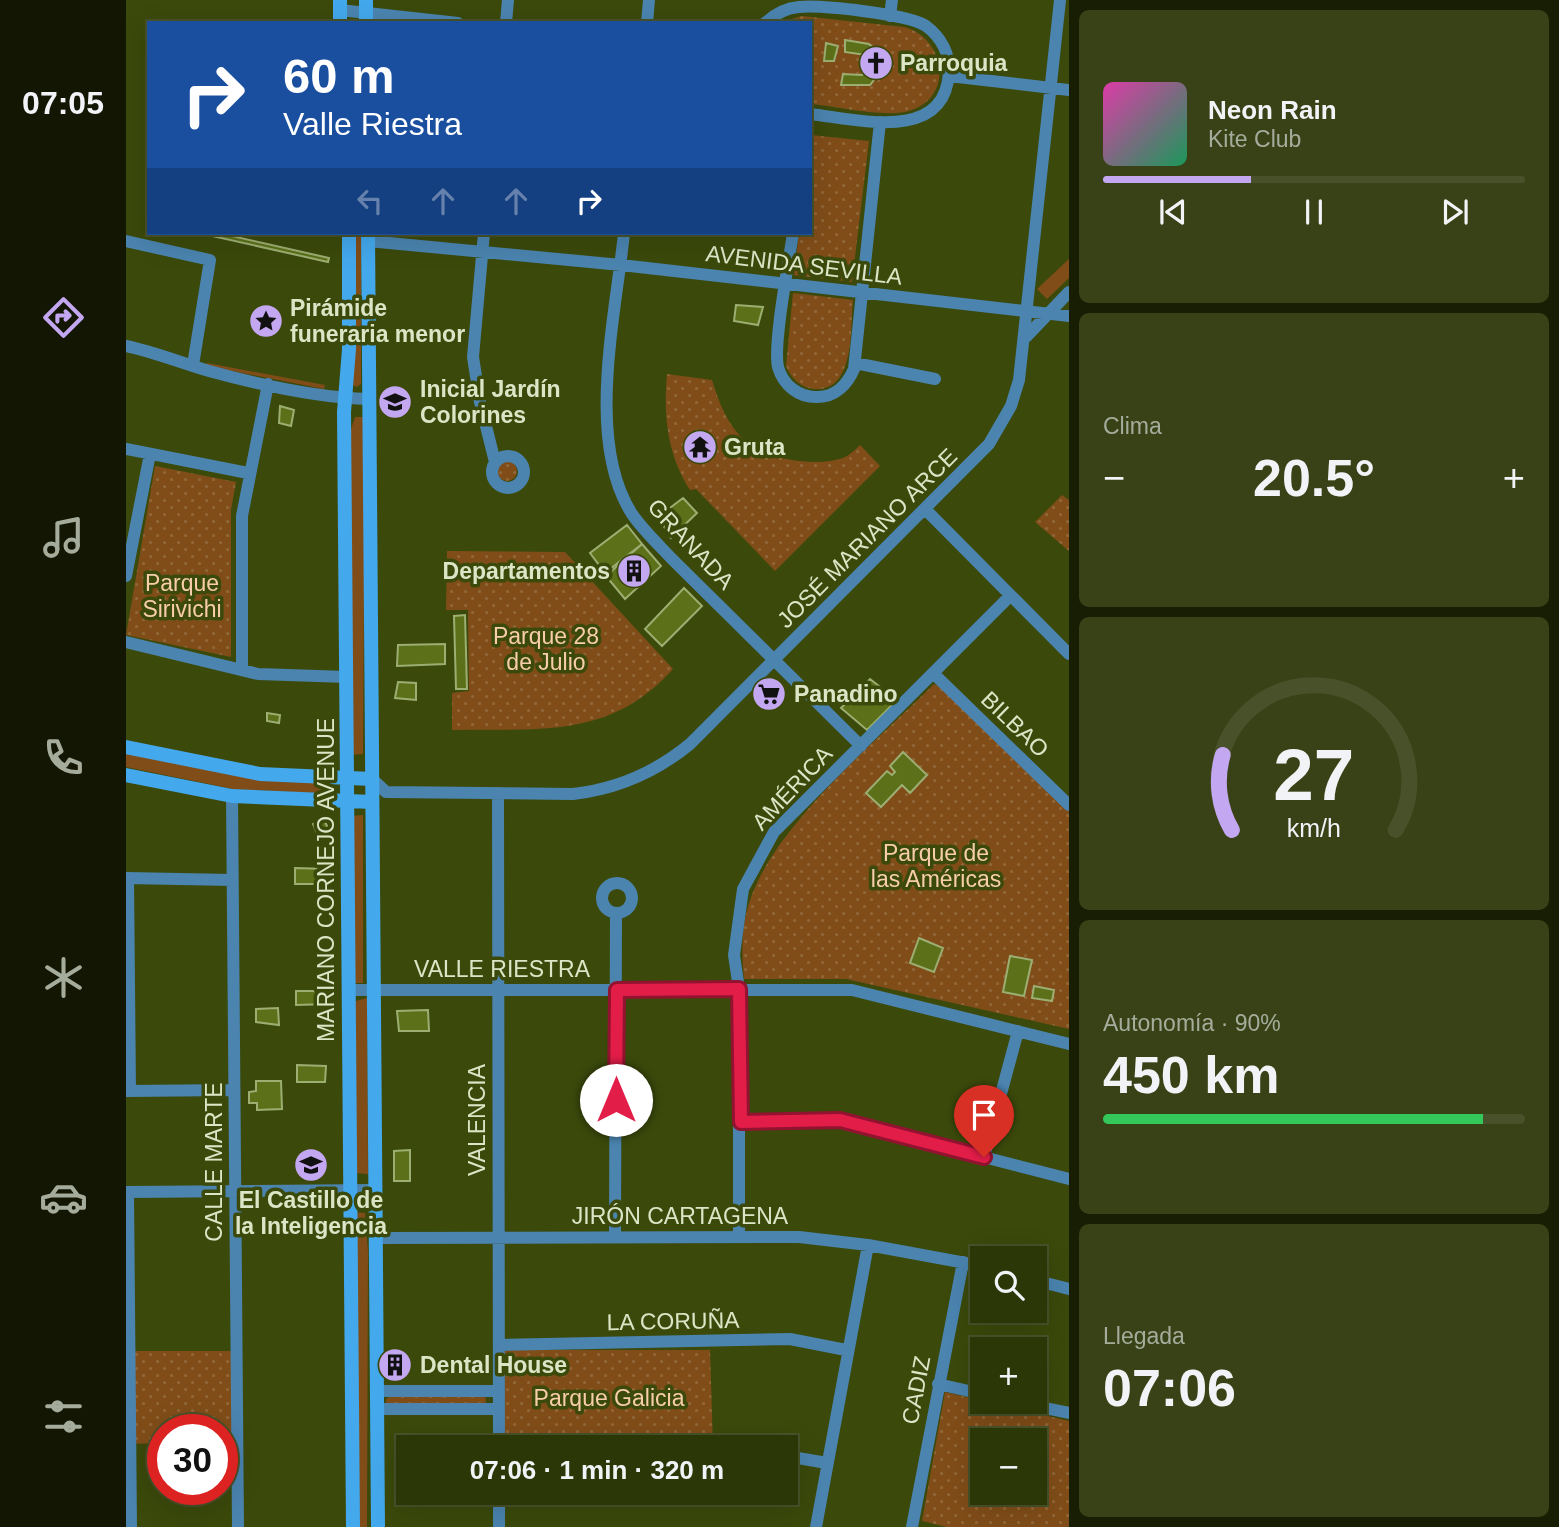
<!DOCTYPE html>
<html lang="es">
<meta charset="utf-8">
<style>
:root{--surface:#2c3708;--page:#384216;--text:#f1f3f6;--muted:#a6ac9c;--line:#485129;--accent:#c4a7f1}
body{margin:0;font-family:Arial,sans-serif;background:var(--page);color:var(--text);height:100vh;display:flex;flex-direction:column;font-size:26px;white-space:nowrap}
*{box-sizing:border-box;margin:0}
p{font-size:23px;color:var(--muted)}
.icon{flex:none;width:38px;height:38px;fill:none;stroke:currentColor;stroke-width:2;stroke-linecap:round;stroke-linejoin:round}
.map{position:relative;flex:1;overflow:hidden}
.drawer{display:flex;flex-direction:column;gap:10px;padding:10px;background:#181e04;width:490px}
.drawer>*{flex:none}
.banner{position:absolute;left:21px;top:21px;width:665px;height:214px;border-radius:0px;box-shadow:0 7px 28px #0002,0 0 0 2px var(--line);background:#1a4fa0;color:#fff;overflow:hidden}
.fabs{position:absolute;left:844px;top:1246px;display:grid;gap:14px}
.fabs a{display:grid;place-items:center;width:77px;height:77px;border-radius:0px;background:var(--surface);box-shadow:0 7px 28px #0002,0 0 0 2px var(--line);font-size:35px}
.speed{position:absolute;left:21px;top:1414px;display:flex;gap:14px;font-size:35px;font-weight:700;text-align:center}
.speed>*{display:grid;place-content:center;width:91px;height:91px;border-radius:50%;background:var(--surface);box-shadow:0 7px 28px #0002,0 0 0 2px var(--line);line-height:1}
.speed .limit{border:10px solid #d22;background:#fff;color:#111}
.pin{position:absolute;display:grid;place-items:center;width:60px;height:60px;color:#fff;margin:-72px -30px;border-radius:50% 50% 50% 0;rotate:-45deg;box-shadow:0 0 7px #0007}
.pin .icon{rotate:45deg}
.me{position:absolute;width:77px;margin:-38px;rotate:0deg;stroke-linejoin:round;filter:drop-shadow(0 0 5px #0008)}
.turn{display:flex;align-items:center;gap:24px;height:147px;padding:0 21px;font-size:32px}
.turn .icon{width:91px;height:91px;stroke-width:2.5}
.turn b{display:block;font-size:49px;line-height:60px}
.lanes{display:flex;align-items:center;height:66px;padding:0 21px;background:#0003;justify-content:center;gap:35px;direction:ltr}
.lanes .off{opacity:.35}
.big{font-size:52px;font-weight:600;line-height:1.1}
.drawer .widget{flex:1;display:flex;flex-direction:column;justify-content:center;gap:10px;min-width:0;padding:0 24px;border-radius:10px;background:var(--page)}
.drawer .dial{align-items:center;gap:0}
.dial svg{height:182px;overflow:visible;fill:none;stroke:var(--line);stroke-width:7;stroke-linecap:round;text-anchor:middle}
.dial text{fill:var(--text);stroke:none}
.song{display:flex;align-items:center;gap:21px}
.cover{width:84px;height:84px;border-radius:10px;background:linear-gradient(135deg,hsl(320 70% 55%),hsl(150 70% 35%))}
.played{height:7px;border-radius:4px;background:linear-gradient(90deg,var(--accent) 35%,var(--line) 35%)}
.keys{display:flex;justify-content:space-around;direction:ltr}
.heat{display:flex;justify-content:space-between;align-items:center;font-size:38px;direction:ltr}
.charge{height:10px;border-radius:5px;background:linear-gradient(90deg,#34c759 90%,var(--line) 0)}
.trip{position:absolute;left:270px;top:1435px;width:402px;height:70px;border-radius:0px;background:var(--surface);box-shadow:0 7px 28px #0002,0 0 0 2px var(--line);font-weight:600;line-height:70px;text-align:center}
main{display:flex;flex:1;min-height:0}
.menu{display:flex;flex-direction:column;width:126px;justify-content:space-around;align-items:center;background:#121603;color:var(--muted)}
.menu .icon{width:49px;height:49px}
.menu .active{color:var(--accent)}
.menu b{font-size:32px;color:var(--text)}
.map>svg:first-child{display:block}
.grass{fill:#804d18}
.park{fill:url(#park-dots);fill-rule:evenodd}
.building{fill:#5c7019;stroke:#9cae72;stroke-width:2}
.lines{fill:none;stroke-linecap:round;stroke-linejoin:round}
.minor{stroke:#4a84af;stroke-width:12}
.secondary{stroke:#43a8ec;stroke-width:14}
.route-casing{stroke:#92132f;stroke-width:18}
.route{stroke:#e11d48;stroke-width:12}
.labels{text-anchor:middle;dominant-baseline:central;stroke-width:7;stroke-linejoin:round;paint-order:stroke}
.poi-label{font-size:23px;font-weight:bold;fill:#dce6c7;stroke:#3b490b;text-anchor:start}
.street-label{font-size:23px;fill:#dce6c7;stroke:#3b490b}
.park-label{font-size:23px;fill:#f8cda9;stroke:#3b490b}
</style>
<main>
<nav class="menu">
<b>07:05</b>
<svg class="icon active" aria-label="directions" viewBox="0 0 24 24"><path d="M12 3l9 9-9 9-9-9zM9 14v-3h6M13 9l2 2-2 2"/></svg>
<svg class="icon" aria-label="music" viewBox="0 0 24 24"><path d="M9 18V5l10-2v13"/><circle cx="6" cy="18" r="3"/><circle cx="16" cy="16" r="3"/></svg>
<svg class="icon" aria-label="phone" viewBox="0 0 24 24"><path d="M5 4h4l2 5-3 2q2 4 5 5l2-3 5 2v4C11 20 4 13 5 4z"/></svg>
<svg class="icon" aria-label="climate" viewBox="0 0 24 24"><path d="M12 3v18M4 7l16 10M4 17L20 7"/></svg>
<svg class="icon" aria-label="car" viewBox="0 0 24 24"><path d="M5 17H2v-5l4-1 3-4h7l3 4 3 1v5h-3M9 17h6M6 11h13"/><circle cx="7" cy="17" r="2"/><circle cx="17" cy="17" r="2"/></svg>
<svg class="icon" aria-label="filters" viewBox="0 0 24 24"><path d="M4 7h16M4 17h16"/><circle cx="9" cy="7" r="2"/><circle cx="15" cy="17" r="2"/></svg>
</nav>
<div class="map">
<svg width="943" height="1527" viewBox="0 0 943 1527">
<defs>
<pattern id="park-dots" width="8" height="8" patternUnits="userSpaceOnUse" patternTransform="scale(1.75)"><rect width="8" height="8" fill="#804d18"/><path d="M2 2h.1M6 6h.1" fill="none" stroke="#916738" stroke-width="1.8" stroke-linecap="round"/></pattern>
</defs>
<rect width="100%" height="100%" fill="#3b490b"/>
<!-- grass -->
<path class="grass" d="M229,233H235V384L231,387L226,385Z
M943,259V278L921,299L911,289Z
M81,363L199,385L198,389L81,366Z
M229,417H239L237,754L223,755L224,432Z
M0,753L207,779L208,794L107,789L0,767Z
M237,815V983H225L224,816Z
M241,998L242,1174L227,1173L226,1002Z
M225,1212L239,1213L242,1252L241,1527H229Z"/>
<!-- park -->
<path class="park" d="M676,16L778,27C818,37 829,95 786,110C762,119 711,106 684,104V23H652Z
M685,135L743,141L726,282L668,275L673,233H684Z
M667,293L727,300C724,327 730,392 688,389C675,388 665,378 660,366Z
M541,374L586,380C593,403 601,424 619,441C640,460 691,467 717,458C724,455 729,450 734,445L754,466L649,571L570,489L564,490C542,456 537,416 541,374Z
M371 471a10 10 0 1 1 20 0a10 10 0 1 1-20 0Z
M29,466L110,482L105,510V657L0,635Z
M936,495L943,500V551L909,522Z
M321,551L439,552L547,669C483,740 413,728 326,730V693L343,691L342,610H320Z
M808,684L816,687L943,811V1029L720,979H618C616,957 615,936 620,915C636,835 750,742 808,684Z
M379,1350H584L587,1447H379Z
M3,1351H110L111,1443H96V1430H37V1443L4,1444Z
M819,1392L943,1421V1527H821L796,1521ZM856,1440H908V1493H856Z
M355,1396L360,1398L359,1408L260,1406V1399L264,1397Z"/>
<!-- building -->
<path class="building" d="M719,40L743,44L753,54L755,71L744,85H715L717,74L736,75L745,65L740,55L719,52Z
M700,43L712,46L708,61H698Z
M73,233H93L203,258L202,262Z
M610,305L637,307L632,325L608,321Z
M154,406L168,410L165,426L153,423Z
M557,498L571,513L545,538L532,517Z
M501,525L516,544L479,573L464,553Z
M516,544L535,566L499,599L480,576Z
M558,588L576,606L536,646L519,629Z
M339,615L341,689H330L328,616Z
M319,644V664L271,666L272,645Z
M744,679L771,700L741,730L715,708Z
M272,682L290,683V700L269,698Z
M141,713L154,715L153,723L141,721Z
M777,752L801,775L784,793L776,785L755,807L740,793L761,771L766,775L769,772L764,766Z
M198,819L203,831L192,836L187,824Z
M169,868L203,869V884H169Z
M793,938L817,948L808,972L784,963Z
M884,956L906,960L898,996L877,992Z
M908,986L928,990L926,1001L906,998Z
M170,991H203V1004L170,1005Z
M152,1008L153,1025L130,1022V1009Z
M302,1010L303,1031H273L271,1011Z
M171,1065L200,1066L199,1082H171Z
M130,1081H155L156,1109L131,1110V1103H123V1092L130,1091Z
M284,1150V1181H268V1151Z
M264,1356H274V1373H264Z"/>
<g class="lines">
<!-- minor -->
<path class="minor" d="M214,10L332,23
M764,16L766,0
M380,23L382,0
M521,23L523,0
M639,23C649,14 660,8 673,7C696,5 782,14 800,26C815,37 824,54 823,72C819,144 730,119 684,114
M823,76L943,90
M358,233L347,357L354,402L369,462
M498,233C490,314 459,441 506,514C517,530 532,544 545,558L735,746
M667,233C663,261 647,344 652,367C657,385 673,398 692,397C709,397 721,385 728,369L754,122
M0,241L84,260L67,365
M242,241L495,265L943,316
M900,337L943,292
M0,346C29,352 55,363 83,371C134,385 190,398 243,399
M729,363L809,379
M0,449L122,473
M366 472a16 16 0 1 1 32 0a16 16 0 1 1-32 0Z
M799,509L943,654
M0,576L24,454
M0,642L132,674L221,677
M116,670V516L142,384
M807,673L943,805
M246,779L260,792L447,794C491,789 530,772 564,744L863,444L885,406L893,380L934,0
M372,793L373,1447
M106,796L112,1527
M0,878L106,880
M2,878L4,1091
M476 898a15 15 0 1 1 30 0a15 15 0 1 1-30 0Z
M223,990H726L943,1044
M0,1091L108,1090
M615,1122L714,1120L943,1179
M858,1157L892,1031
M0,1192L249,1190
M2,1192L5,1527
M613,1236V989L608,955L617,889L648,832L884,596
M489,1237L490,913
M249,1238L673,1237L742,1245L856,1266
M908,1280L943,1289
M373,1345L664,1339L720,1350
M812,1384L856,1394
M250,1391H373
M890,1402L943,1413
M251,1409H373
M660,1456L701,1463
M373,1493V1527
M690,1527L742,1245
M786,1527L837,1262"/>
<!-- secondary -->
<path class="secondary" d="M214,0V23
M240,0V23
M223,233V349L218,412L227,1527
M242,233L252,1527
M0,747L134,774L246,779
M0,775L106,796L246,802"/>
</g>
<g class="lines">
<!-- route casing -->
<g class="route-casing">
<path id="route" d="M490,1100L491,990L613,989L615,1122L714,1120L858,1157"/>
</g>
<!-- route -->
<use href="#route" class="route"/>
</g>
<!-- icons -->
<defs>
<g id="church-disc" transform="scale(1.75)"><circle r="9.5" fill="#c4a7f1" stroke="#3b490b"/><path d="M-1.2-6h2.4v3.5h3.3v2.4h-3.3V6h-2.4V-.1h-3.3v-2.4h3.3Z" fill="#111"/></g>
<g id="sight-disc" transform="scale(1.75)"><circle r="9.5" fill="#c4a7f1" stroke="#3b490b"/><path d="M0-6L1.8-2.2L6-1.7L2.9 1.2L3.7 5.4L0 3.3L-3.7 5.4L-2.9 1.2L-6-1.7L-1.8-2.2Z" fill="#111"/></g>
<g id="school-disc" transform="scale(1.75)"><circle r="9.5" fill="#c4a7f1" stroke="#3b490b"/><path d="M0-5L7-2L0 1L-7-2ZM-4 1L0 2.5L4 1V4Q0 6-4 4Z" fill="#111"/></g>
<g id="temple-disc" transform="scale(1.75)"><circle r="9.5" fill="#c4a7f1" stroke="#3b490b"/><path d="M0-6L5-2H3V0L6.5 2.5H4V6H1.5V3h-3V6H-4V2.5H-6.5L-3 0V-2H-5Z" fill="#111"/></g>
<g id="building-disc" transform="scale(1.75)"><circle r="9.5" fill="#c4a7f1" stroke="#3b490b"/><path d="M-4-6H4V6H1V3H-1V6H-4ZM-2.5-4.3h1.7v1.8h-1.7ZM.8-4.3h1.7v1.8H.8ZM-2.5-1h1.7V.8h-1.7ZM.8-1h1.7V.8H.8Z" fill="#111"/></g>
<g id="supermarket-disc" transform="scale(1.75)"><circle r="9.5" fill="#c4a7f1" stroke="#3b490b"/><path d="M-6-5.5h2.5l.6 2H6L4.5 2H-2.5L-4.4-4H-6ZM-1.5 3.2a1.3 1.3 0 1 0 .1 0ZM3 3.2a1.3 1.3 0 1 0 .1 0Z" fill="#111"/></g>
</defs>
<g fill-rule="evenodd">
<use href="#church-disc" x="750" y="63"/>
<use href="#sight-disc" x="140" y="321"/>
<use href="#school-disc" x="269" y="402"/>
<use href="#temple-disc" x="574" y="447"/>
<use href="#building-disc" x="508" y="571"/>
<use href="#supermarket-disc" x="643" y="694"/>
<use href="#school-disc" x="185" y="1165"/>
<use href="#building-disc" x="269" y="1365"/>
</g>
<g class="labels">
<!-- poi labels -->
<g class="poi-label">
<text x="774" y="63">Parroquia</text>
<text x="164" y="308">Pirámide<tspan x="164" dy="26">funeraria menor</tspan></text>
<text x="294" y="389">Inicial Jardín<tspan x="294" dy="26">Colorines</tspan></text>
<text x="598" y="447">Gruta</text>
<text x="484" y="571" text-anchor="end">Departamentos</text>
<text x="668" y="694">Panadino</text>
<text x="185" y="1200" text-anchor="middle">El Castillo de<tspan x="185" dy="26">la Inteligencia</tspan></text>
<text x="294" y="1365">Dental House</text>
</g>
<!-- street labels -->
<g class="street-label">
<text transform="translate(678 265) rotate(7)">AVENIDA SEVILLA</text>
<text transform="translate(741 538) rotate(-45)">JOSÉ MARIANO ARCE</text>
<text transform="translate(565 544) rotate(47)">GRANADA</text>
<text transform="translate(889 724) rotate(44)">BILBAO</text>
<text transform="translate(666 788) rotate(-47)">AMÉRICA</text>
<text transform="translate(200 880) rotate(-90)">MARIANO CORNEJO AVENUE</text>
<text x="376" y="969">VALLE RIESTRA</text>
<text transform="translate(351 1120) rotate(-90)">VALENCIA</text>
<text transform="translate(88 1162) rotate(-90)">CALLE MARTE</text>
<text x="554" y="1216">JIRÓN CARTAGENA</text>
<text transform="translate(547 1321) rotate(-1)">LA CORUÑA</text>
<text transform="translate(790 1390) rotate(-79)">CADIZ</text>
</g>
<!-- park labels -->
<g class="park-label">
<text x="56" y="583">Parque<tspan x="56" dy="26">Sirivichi</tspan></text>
<text x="420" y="636">Parque 28<tspan x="420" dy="26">de Julio</tspan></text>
<text x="810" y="853">Parque de<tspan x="810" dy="26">las Américas</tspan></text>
<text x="483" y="1398">Parque Galicia</text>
</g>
</g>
</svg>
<div class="fabs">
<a><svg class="icon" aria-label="search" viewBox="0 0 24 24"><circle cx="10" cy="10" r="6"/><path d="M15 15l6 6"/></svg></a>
<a>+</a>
<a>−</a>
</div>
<div class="speed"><div class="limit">30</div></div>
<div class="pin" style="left:858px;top:1157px;background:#d93025"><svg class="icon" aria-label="arrive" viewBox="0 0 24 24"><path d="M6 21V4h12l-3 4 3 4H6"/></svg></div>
<svg class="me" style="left:490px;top:1100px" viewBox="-20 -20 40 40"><circle r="19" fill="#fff"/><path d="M0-13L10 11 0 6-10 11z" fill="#e11d48"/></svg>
<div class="trip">07:06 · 1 min · 320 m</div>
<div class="banner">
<div class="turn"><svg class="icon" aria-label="right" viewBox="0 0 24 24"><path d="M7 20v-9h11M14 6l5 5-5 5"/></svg><div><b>60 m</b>Valle Riestra</div></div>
<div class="lanes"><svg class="icon off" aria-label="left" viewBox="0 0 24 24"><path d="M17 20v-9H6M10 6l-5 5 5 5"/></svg><svg class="icon off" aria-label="ahead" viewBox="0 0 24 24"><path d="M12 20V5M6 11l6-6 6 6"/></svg><svg class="icon off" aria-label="ahead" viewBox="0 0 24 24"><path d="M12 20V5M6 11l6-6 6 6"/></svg><svg class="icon" aria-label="right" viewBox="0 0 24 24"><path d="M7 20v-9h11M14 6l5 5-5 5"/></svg></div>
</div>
</div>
<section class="drawer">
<div class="widget">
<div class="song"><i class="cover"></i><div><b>Neon Rain</b><p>Kite Club</p></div></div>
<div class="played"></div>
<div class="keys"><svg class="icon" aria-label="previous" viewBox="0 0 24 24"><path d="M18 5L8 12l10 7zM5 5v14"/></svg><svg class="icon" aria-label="pause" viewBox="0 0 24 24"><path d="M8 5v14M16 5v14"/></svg><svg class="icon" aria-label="next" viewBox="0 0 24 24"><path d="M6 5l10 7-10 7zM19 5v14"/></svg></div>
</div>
<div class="widget"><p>Clima</p>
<div class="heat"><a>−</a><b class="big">20.5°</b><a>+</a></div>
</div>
<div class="widget dial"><svg viewBox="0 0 100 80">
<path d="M14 69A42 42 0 1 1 86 69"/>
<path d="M14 69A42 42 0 0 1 10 36" stroke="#c4a7f1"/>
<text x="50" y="56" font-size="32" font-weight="700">27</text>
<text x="50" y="72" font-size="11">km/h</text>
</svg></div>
<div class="widget"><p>Autonomía · 90%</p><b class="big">450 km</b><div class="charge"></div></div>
<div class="widget"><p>Llegada</p><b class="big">07:06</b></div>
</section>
</main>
